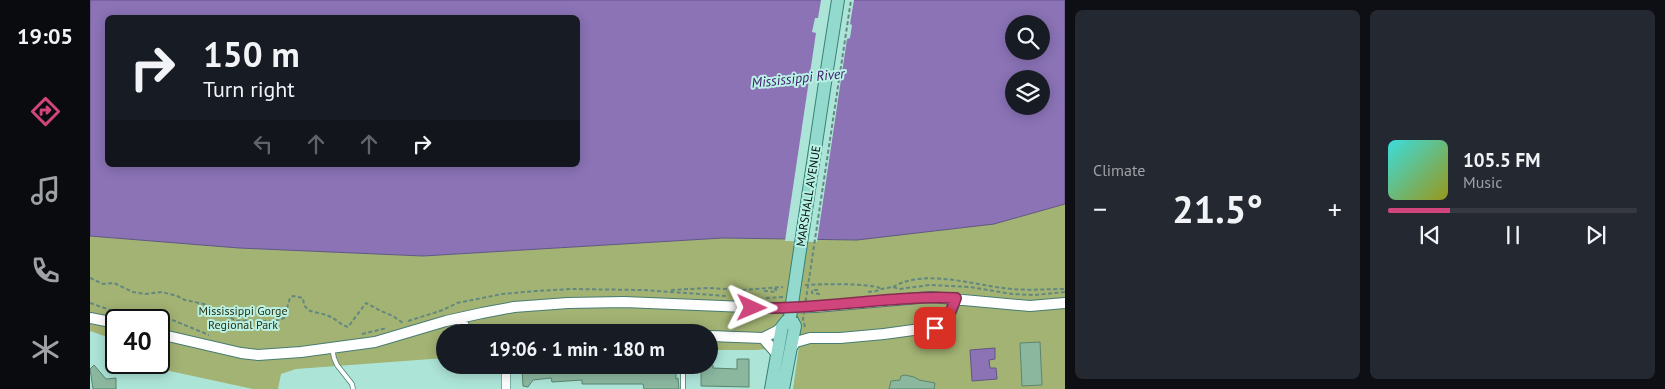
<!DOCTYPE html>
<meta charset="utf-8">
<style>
:root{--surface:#171b24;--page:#242831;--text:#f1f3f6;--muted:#9ea1a6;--line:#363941;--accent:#d0457b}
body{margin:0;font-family:"PT Sans",sans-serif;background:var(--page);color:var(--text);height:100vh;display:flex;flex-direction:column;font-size:19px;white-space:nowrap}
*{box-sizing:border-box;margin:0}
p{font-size:16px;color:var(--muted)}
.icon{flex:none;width:28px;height:28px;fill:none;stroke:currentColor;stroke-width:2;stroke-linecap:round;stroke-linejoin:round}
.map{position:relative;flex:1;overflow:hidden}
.drawer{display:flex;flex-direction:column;gap:10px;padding:10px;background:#0d0f14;width:600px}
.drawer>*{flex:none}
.guide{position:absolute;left:15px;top:15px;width:475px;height:152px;border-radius:8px;box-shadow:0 2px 12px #0003;background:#171b24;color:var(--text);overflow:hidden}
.fabs{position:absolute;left:915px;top:15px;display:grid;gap:10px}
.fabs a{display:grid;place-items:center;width:45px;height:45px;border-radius:50%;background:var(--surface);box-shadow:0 2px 12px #0003;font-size:25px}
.speed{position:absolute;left:15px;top:309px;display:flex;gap:10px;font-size:25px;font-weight:700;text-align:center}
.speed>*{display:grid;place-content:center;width:65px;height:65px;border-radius:50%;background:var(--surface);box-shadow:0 2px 12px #0003;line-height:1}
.speed .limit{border:2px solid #111;border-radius:8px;background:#fff;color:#111}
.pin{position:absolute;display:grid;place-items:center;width:42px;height:42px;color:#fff;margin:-21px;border-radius:10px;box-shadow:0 2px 8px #0006}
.me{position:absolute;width:55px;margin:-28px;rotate:91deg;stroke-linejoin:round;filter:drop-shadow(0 0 4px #0008)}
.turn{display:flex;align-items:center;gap:18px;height:105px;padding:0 15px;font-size:22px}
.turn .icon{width:65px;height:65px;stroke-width:2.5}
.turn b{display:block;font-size:35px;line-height:42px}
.lanes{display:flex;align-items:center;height:48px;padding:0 15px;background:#0003;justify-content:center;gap:25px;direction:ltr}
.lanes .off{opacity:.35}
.big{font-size:38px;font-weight:700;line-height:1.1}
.drawer .tile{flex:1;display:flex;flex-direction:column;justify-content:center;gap:8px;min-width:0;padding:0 18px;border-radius:8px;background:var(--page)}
.song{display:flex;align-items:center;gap:15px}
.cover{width:60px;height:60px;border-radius:8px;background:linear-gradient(135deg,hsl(180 70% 55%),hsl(60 70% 35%))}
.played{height:5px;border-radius:2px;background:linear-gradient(90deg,var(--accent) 25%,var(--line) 25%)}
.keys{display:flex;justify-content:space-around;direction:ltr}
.heat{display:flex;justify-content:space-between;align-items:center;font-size:28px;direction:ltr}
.drawer .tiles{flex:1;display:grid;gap:10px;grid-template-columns:repeat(2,1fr)}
.trip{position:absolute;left:346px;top:324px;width:282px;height:50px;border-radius:25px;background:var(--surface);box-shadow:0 2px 12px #0003;font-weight:700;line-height:50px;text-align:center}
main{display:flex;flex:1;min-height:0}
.tabs{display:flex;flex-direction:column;width:90px;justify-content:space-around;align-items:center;background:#090b0e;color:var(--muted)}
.tabs .icon{width:35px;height:35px}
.tabs .on{color:var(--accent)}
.tabs b{font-size:22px;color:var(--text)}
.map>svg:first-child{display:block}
.green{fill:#a3b373}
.water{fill:#8b73b6;stroke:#615684;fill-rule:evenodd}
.pier{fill:#ade4d8}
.building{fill:#8bb79f;stroke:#5b856f}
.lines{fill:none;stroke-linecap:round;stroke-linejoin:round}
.service-casing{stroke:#487c72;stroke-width:5.5}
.minor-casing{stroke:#487c72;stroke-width:9}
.tertiary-casing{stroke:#487c72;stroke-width:12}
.primary-casing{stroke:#328275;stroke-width:14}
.path{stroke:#628880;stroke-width:2;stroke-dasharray:4 2.5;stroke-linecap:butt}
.service{stroke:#fff;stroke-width:4}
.minor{stroke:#fff;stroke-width:8}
.tertiary{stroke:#fff;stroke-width:10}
.primary{stroke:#94d9cd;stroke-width:12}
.primary-bridge-casing{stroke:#328275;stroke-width:14;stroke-linecap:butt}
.path-bridge{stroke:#628880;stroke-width:2;stroke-dasharray:4 2.5;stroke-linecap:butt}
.primary-bridge{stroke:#94d9cd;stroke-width:12}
.route-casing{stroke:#872d50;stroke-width:12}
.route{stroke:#d0457b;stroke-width:9}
.labels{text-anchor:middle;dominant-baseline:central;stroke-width:4;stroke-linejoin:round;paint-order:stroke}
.street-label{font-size:12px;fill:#00120f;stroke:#baf1e5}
.park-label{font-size:12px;fill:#2d3414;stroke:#baf1e5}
.water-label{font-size:14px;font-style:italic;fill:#3f1a6b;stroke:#baf1e5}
</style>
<main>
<nav class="tabs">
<b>19:05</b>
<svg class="icon on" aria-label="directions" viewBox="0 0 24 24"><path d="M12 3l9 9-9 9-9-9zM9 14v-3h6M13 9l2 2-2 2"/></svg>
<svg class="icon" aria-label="music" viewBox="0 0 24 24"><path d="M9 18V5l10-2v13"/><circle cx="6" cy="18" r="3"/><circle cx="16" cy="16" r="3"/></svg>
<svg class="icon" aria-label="phone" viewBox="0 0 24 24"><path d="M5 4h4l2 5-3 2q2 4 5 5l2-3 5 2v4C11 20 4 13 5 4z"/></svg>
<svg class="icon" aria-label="climate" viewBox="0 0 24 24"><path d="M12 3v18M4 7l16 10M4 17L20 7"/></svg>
</nav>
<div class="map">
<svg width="975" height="389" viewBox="0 0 975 389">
<rect width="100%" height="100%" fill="#ade4d8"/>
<!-- green -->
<path class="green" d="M975,204V389H703L709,346L667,350H620V332H355V358L206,369L191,374L188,389H163L75,370L79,352L69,350V320H26V340L0,331V236L149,248L333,256L633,238L767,240L904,224Z"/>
<!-- water -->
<path class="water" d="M0,0H975V204L904,224L767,240L633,238L333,256L149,248L0,236ZM18,18H488V165H18ZM924,24H951V51H924ZM924,79H951V106H924Z
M905,348V359L899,360L900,368H906L907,379L882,381L880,350Z"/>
<!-- pier -->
<path class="pier" d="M731,0H764L760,24L762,25L760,38L757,39L727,242L695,241L726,33L722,32L725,18H728Z"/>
<!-- building -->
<path class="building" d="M950,342L952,385L932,386L930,343Z
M647,359H659V387L611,386V365H623V368L647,369Z
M4,365L16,379L26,378V389H3L0,369Z
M460,365H474V367L493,365H543V367H566V370L582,369V371H586V379L588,378L589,389H554L553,384H492V380L462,382L461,378L443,380L438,387L433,386L432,370Z
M815,375L824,377L829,380L845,383L844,389H799L801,381L810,380L811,376Z"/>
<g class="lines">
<!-- service casing -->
<g class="service-casing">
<path id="service" d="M242,348L244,358L247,365L262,384L263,389
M593,365V389"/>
</g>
<!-- minor casing -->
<g class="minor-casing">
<path id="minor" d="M416,365V389"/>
</g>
<!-- tertiary casing -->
<g class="tertiary-casing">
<path id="tertiary" d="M0,318L26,323
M370,318L377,332
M69,334L151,353L168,355L211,352L285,342L356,321L392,313L424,307L478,303L534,302L682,308L725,307L841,297L940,306L975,303
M620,336L673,338L687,331L692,327
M673,338L687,354
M700,349L706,342L720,338H750L794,334L845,327L854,323L861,312L866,298"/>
</g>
<!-- primary casing -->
<g class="primary-casing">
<path id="primary" d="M736,76L748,0
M681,389L692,327L700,317L705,326L693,389"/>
</g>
<!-- path -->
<path class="path" d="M0,278L13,284L24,283L43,292L55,294L72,292L87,296L95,300L114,304L147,321L167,320L182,322L194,318L200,298L203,296L213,298L214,305L218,310C225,313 233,313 241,317C247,320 252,326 258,327L276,303L291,311L303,316L313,323
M715,285C732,284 776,283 790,288
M803,287C833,269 881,284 913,288C934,291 954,289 975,289
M581,290L618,288L653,290L693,287
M728,290H722V293L731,294
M674,291L686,292V289H681
M778,292L786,291L791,289L803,287L809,289L840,285L880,287L922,294L944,295L975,292
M676,298L693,297
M0,303L26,312L41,315L69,316L80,319L119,335
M318,321L353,310L367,303L412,294L446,291L481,289L554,290L636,296
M272,334L297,328"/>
<!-- service -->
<use href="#service" class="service"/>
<!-- minor -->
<use href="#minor" class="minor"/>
<!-- tertiary -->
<use href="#tertiary" class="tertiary"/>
<!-- primary -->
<use href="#primary" class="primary"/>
<!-- primary-bridge casing -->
<g class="primary-bridge-casing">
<path id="primary-bridge" d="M700,317L736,76"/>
</g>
<!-- path-bridge -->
<path class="path-bridge" d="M715,327L713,319L761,0"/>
<!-- primary-bridge -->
<use href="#primary-bridge" class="primary-bridge"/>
</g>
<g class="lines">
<!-- route casing -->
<g class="route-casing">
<path id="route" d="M662,308C731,310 798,295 866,298C861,311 858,321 845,328"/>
</g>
<!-- route -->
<use href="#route" class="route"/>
</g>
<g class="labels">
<!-- street labels -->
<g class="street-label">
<text transform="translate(718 196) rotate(-81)">MARSHALL AVENUE</text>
</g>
<!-- park labels -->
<g class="park-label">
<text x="153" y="310">Mississippi Gorge<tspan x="153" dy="14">Regional Park</tspan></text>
</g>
<!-- water labels -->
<g class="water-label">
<text transform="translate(708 78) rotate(-6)">Mississippi River</text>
</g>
</g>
</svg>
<div class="fabs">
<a><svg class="icon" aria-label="search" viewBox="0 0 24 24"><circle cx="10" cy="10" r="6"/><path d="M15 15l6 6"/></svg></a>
<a><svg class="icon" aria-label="layers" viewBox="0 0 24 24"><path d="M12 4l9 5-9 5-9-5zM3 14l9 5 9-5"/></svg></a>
</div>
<div class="speed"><div class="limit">40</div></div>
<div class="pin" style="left:845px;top:328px;background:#d93025"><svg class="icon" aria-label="arrive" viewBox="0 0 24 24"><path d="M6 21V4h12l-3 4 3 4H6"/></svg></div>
<svg class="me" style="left:662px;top:308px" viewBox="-20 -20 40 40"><path d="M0-17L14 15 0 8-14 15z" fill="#d0457b" stroke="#fff" stroke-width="4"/></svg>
<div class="trip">19:06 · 1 min · 180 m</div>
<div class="guide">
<div class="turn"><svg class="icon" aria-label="right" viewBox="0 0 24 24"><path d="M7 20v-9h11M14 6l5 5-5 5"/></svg><div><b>150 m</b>Turn right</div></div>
<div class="lanes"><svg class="icon off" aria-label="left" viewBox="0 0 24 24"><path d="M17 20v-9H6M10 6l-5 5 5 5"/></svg><svg class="icon off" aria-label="ahead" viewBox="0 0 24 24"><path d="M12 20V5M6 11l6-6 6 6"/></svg><svg class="icon off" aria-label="ahead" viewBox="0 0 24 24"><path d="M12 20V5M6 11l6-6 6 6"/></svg><svg class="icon" aria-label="right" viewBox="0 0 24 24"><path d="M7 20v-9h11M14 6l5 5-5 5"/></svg></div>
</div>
</div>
<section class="drawer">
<div class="tiles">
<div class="tile"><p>Climate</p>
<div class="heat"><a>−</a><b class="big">21.5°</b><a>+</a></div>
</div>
<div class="tile">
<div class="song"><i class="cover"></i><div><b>105.5 FM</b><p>Music</p></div></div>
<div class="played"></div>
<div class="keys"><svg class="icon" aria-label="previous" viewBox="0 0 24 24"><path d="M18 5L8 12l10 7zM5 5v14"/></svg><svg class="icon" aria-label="pause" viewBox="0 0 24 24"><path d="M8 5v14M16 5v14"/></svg><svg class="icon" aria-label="next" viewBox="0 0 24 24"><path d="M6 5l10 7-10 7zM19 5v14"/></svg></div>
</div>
</div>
</section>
</main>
